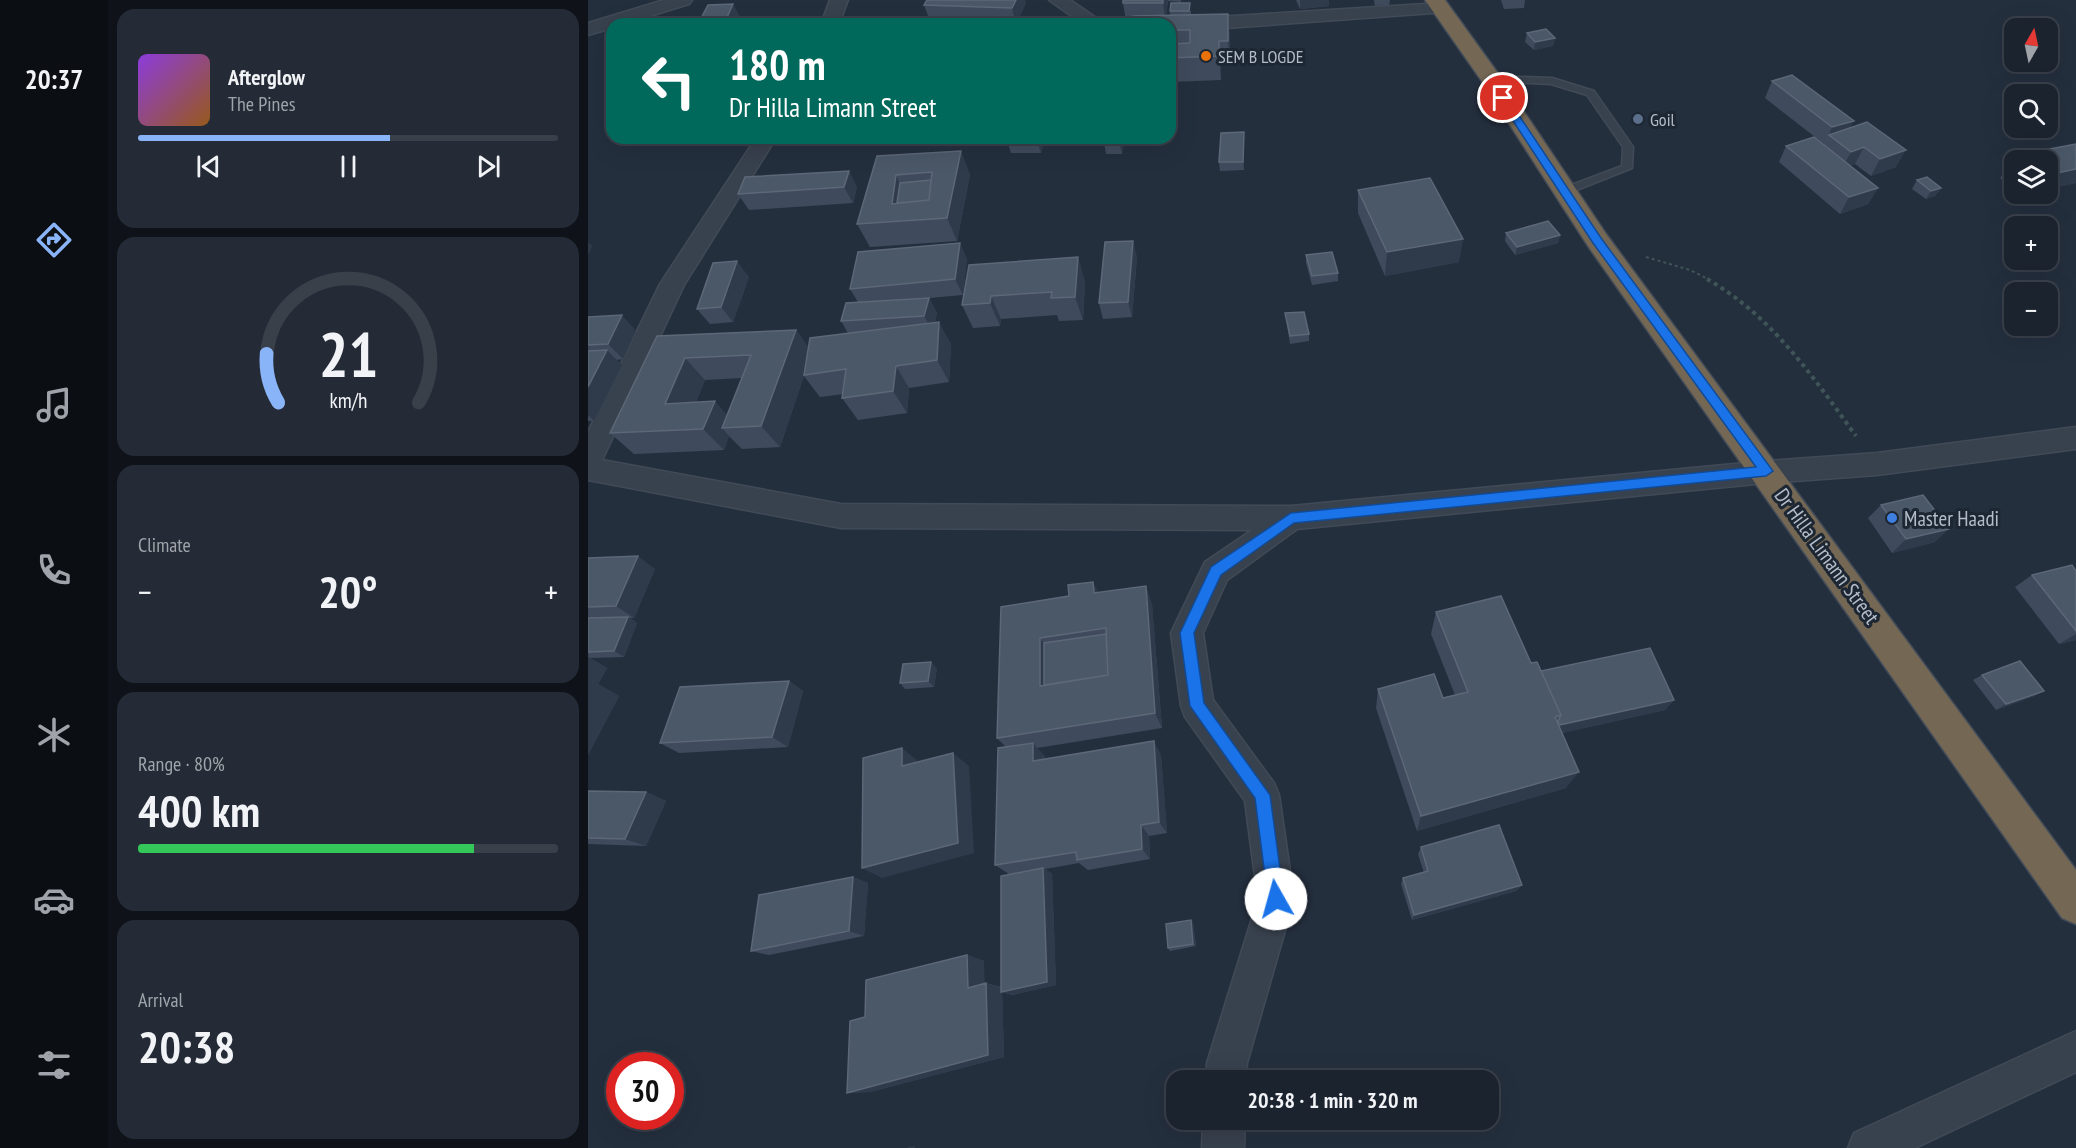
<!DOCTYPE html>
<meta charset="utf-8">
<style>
:root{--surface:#1b232e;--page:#242b36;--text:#f1f3f6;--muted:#a0a4aa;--line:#39404a;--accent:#8ab4f8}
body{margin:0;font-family:"PT Sans Narrow",sans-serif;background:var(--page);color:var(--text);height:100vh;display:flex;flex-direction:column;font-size:22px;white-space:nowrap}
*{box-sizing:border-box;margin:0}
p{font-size:20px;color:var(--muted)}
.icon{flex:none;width:33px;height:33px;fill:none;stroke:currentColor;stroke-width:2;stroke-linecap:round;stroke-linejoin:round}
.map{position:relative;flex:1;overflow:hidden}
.details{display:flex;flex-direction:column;gap:9px;padding:9px;background:#0f1319;width:480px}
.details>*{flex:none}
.banner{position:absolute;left:18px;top:18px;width:570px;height:126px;border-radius:18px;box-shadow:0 6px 24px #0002,0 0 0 2px var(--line);background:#00695c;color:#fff;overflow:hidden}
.needle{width:39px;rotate:9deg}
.fabs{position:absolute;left:1416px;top:18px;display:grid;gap:12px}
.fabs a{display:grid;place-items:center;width:54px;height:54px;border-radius:12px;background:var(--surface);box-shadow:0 6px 24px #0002,0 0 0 2px var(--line);font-size:30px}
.speed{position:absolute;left:18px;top:1052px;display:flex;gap:12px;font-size:30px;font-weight:700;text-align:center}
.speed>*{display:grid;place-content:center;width:78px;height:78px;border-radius:50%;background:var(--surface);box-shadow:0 6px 24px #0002,0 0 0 2px var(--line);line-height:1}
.speed .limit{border:9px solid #d22;background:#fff;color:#111}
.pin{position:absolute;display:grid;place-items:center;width:51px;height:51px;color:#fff;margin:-26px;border:3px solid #fff;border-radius:50%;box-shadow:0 2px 6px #0007}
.me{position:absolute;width:66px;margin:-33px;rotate:353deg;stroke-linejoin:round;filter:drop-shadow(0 0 4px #0008)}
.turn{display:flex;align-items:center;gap:21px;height:126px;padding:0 24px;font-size:27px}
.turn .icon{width:78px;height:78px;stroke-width:2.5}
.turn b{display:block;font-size:42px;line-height:51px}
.big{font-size:45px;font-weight:700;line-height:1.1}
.details .widget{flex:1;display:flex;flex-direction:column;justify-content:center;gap:9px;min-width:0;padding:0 21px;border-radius:18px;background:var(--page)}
.details .dial{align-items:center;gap:0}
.dial svg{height:156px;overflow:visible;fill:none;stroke:var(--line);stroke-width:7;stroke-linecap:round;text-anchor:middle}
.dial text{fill:var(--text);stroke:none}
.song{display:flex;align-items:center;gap:18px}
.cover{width:72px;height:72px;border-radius:9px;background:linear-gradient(135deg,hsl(270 70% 55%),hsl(30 70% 35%))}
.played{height:6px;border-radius:3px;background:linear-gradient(90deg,var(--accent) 60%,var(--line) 60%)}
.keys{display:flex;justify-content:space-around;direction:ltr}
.heat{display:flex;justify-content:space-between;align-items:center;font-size:33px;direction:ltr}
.charge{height:9px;border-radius:4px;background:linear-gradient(90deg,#34c759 80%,var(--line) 0)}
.trip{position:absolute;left:578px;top:1070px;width:333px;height:60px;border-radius:18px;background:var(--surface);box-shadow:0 6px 24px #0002,0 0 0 2px var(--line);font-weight:700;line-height:60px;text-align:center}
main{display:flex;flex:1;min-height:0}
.tabs{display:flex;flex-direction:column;width:108px;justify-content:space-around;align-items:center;background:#0b0e12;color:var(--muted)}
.tabs .icon{width:42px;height:42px}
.tabs .active{color:var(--accent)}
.tabs b{font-size:27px;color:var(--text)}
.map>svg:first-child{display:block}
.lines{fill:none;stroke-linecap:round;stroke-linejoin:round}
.lane-casing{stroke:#414a57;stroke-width:3}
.street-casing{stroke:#414a57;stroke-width:3}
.highway-casing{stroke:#434c59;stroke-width:3}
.path-far1{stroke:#3f5557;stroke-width:2;stroke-dasharray:3 3;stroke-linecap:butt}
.path{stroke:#3f5557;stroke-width:4;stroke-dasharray:4 4;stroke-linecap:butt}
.lane{fill:#38414e;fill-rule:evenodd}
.street{fill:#38414e;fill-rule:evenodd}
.highway{fill:#746855;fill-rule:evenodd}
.wall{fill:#3f4b5c;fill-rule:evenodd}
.shaded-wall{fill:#2f3b4b}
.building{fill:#4b5868;stroke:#5c6777;stroke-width:1.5;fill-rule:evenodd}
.route{fill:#1a73e8;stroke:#114b97;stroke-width:1.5}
.food-dot{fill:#e8710a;stroke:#1d2633;stroke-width:2}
.service-dot{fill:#5c6f8a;stroke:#1d2633;stroke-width:2}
.shop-dot{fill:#3f7fe0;stroke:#1d2633;stroke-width:2}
.labels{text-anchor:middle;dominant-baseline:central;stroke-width:6;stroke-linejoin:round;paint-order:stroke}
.far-poi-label{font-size:18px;fill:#b4bcc9;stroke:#1d2633;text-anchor:start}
.poi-label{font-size:21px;fill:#b4bcc9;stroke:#1d2633;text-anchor:start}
.street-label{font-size:21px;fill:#b4bcc9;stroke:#1d2633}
</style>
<main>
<nav class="tabs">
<b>20:37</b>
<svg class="icon active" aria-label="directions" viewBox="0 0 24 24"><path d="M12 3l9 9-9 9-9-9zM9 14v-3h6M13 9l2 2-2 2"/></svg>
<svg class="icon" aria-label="music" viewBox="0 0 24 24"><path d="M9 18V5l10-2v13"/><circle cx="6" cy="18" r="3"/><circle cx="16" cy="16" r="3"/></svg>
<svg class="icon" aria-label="phone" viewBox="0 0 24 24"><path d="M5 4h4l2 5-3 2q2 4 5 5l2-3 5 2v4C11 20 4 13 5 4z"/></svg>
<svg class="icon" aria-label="climate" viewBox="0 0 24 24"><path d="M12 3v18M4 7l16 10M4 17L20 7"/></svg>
<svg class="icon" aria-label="car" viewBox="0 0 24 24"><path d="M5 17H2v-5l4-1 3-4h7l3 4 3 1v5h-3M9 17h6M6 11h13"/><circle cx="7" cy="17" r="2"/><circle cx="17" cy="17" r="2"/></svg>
<svg class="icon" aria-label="filters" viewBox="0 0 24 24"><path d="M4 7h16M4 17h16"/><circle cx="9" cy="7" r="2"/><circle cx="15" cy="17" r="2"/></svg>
</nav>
<section class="details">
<div class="widget">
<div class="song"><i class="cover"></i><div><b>Afterglow</b><p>The Pines</p></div></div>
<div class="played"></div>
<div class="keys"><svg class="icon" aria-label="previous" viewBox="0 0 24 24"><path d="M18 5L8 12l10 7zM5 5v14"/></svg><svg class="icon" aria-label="pause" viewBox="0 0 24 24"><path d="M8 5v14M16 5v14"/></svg><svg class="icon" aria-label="next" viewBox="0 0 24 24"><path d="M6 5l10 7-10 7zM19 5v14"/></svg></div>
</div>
<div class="widget dial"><svg viewBox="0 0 100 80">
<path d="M14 69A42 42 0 1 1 86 69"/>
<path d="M14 69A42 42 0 0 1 8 44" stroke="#8ab4f8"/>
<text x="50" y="56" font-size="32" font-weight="700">21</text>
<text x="50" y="72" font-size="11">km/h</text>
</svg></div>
<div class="widget"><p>Climate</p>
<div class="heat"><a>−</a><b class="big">20°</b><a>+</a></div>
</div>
<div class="widget"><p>Range · 80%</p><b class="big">400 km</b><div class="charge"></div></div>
<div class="widget"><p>Arrival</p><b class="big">20:38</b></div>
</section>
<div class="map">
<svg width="1488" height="1148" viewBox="0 0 1488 1148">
<rect width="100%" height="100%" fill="#242f3e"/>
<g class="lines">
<!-- lane casing -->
<g class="lane-casing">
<path id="lane" d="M903,76L964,78L1006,91L1045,147L1044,168L981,193H973V189L1034,166L1035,147L999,95L963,84L900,81V77Z"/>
</g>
<!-- street casing -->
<g class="street-casing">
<path id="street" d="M76,0H104L101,4L36,24H24V28L0,35V23Z
M242,0H260L251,24H233Z
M461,0H482L517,24H495Z
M853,3L859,4L862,8L859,12L582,32V24H574L582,20Z
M168,138H188L96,285L14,460L253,504L703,506L1178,461L1289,453L1488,427V449L1289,475L1178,483L709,529L639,580L615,633L625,700L686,783L691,795L706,899L659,1063L658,1080H618L619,1063L670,899L657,801L597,717L593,706L583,633L617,562L664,530L253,528L0,480V432L72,284Z
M1488,1031V1072L1327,1148H1260L1266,1133Z
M615,1119H657L656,1148H614Z"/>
</g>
<!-- highway casing -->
<g class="highway-casing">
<path id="highway" d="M837,0H857L914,79L1018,234L1488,870V924L1474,918L1000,246L893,80Z"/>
</g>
<!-- path-far1 -->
<path class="path-far1" d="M1058,257L1102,270L1122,280"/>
<!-- path -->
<path class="path" d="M1119,279C1184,316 1225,377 1268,436"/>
<!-- lane -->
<use href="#lane" class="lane"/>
<!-- street -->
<use href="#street" class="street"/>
<!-- highway -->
<use href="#highway" class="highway"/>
</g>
<!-- wall -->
<path class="wall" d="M535,0H593V2L580,1L578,15H582V11H603V15L642,37V65H633V80L582,82V24L538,20L535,3Z
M708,0H741V6L712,9Z
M786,0H802L801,5L787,6Z
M913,0H937L936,8L916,9Z
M438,3L428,24L342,21L336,5Z
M939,33L967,38L965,46L946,50L937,42Z
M1184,81L1262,128L1308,167L1283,176L1267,164L1261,166L1290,188L1280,204L1252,214L1191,162L1198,146L1235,145L1236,144L1177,98Z
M418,138H537L534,154H518L516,143H456L453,153H423Z
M656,140V170L632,171L631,162Z
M1488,144V183L1460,189V160H1431L1441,159L1446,152Z
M373,151L382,175L369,241L282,247L269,224L289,156Z
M1426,161V191L1412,178L1424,162Z
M157,177L269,187L265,203L161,210L150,194Z
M1329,180L1353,188L1347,196L1338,199L1324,189Z
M770,190L871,262L797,276L770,213Z
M918,233L972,235L970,243L927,255L917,241Z
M718,255L750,273V281L724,285L718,263Z
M549,257L544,317L515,319L511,303Z
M379,259L375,295L341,298L349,313L347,322L363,344L361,382L321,388L319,413L270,420L254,398L255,394L232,397L216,376L192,447L154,449L141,436L136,450L46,454L22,433L69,336L208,330L220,347L260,333L253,321L270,302L262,289ZM154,378L139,415L108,402L117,380Z
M381,265L497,281L495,320L471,321L469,315L413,319L412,326L385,328L374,305Z
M161,277L145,322L122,324L109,309Z
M697,313L721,334V341L702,344Z
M0,317L48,331L35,359L28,360L34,365L6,421H0Z
M1293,505L1347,542L1304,553L1280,518Z
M0,558L67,569L46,618H42L49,623L36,657L2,658L19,668L10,684L31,696L0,755Z
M1488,571V640L1471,644L1427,587L1444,575Z
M510,592L564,604L574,728L449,748L457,757V759L573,755L579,833L561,836L562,859L500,870L491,863L457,869L464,874L468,985L424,995L414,992L416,1057L282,1092L259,1093L277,1017L379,955L396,961V983H398L413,987L421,874L407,865L418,747L409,738L413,607Z
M848,612L943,663L953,671L1086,700L1077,710L974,733L978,788L829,831L788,708L790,689L855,698L867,695L843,634Z
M349,668L346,687L317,689L312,683Z
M1394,675L1456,691L1446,696L1408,710L1385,680Z
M201,681L215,691L200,747L91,753L72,743Z
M0,791L58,792L78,801L58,846L0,844Z
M833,847L934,885L928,891L824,920L813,884L815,878L836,873L830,854Z
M265,877L280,883L276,936L181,955L163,951Z
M603,920L605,922L608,946L582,951L580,948Z"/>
<!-- shaded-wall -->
<path class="shaded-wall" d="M428,0H437L438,3L428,24L424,8Z
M575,0H580V1L577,19L575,3Z
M712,0H741V6L712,9Z
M145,4L154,20L152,24H136Z
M640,14L642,37V65L640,41Z
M967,38L965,46L946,50L947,42Z
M631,41L633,65V80L631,56Z
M1266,121L1257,137L1241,135L1244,127Z
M656,132V170L655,162Z
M448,138H454L456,143L453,153Z
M530,138H537L534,154Z
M1276,147L1267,164L1254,168L1263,152Z
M1318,150L1308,167L1283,176L1292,159Z
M373,151L382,175L369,241L359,218Z
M1488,169V183L1460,189V175Z
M261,171L269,187L265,203L256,187Z
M308,175L319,199L318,210L304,204Z
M1290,188L1280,204L1252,214L1261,197Z
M1353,188L1347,196L1338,199L1343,191Z
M972,235L970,243L927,255L929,247Z
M875,239L871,262L797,276L799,252Z
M545,241L549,257L544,317L540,302Z
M0,242L4,246L0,255Z
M372,243L379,259L375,295L367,279Z
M490,257L497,281L495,320L487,297Z
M149,261L161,277L145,322L133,307Z
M403,296L413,319L412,326L402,303Z
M341,298L349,313L345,332L336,316Z
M34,315L48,331L35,359L20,344Z
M351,322L363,344L361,382L349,360Z
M208,330L224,352L192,447L173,426Z
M19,350L34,365L6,421L0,415V387Z
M97,358L117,380L98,425L77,404Z
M308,366L321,388L319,413L305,391Z
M127,401L146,423L134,428L141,436L136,450L115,429Z
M1361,529L1347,542L1304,553L1318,539Z
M50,556L67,569L46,618L28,606Z
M505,582L514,600L506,593Z
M558,586L564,604L574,728L567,713Z
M40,617L49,623L36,657L26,651Z
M1488,634V640L1471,644Z
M452,638L463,654V689L452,686Z
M0,657L19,668L10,684L31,696L0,755Z
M343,662L349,668L346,687L340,681Z
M201,681L215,691L200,747L184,737Z
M1456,691L1446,696L1408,710L1418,704Z
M1086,700L1077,710L965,735L971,725Z
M566,741L573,755L579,833L571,822Z
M445,743L457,757V774L445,761Z
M314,748L331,762L314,766Z
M365,753L381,766L386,853L294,878L274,868Z
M991,772L978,788L829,831L833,816Z
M58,792L78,801L58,846L37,839Z
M553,825L561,836L562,859L554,849Z
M455,868L464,874L468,985L424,995L414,992L416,1057L282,1092L259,1093L398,983L414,988Z
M265,877L280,883L276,936L261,931Z
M934,885L928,891L824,920L826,915Z
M603,920L605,922L608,946L605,944Z
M379,955L396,961L397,992L380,988Z
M327,1146V1148H320V1147Z"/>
<!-- building -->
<path class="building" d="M339,0H428L424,8L336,5Z
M535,0H575V3H535Z
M583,3H602L601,11H582Z
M145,4L136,24H110L120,5Z
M640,14V41H631V56L582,58V44L602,43V30H582V24H544L545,16Z
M958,29L967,38L947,42L939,33Z
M1204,75L1266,121L1244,127L1184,81Z
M1279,122L1318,150L1292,159L1276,147L1263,152L1241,135Z
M656,132L655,162H631L633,133Z
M1226,137L1290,188L1261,197L1198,146Z
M1488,144V169L1460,175V160H1431L1451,157L1446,152Z
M373,151L359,218L269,224L289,156ZM344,172L341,200L304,204L308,175Z
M261,171L256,187L150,194L157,177Z
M1339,177L1353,188L1343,191L1329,180Z
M842,178L875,239L799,252L770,190Z
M343,180L341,200L309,203L312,183Z
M960,221L972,235L929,247L918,233Z
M545,241L540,302L511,303L517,242Z
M372,243L367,279L262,289L270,252Z
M744,252L750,273L724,276L718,255Z
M490,257L487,297L463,298L464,292L403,296L402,303L374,305L381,265Z
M149,261L133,307L109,309L125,263Z
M341,298L336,316L253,321L258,303Z
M716,312L721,334L702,336L697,313Z
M34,315L20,344L0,345V317Z
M351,322L349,360L308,366L305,391L254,398L258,369L216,375L222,338Z
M208,330L173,426L134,428L163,355L97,358L77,404L127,401L115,429L22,433L69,336Z
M19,350L0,387V351Z
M1335,495L1361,529L1318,539L1293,505Z
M50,556L28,606L0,607V558Z
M1484,565L1488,571V631L1444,575Z
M505,582L506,593L558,586L567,713L409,738L413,607L481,596L480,585ZM518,628L520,675L452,686V638Z
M913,596L943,663L949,662L973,715L967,717L991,772L833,816L790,689L846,674L855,698L880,692L848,612Z
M40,617L26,651L0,652V618Z
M518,634L520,675L456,685V643Z
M1062,648L1086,700L971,725L970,721L973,715L953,671Z
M1432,661L1456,691L1418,704L1394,675Z
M343,662L340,681L312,683L315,664Z
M201,681L184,737L72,743L92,687Z
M566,741L571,822L553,825L554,849L489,860L488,852L407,865L410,748L445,743V761Z
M314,748V766L365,753L370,843L274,868L275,758Z
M0,791L58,792L37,839L0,838Z
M911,825L934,885L826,915L815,878L840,871L833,847Z
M455,868L459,982L413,992V876Z
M265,877L261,931L163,951L171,895Z
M603,920L605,944L580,948L578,924Z
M379,955L380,988L398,983L400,1055L259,1093L262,1021L277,1017L278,980Z"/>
<!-- route -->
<path class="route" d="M912,96H918L1013,238L1185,471L1178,476L706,523L633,575L606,633L616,703L682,795L696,899L694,905L688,908L682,905L680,899L667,798L602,706L592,633L623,567L703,513L1168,467L1005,243L910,98Z"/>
<!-- markers -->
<circle class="food-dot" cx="618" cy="56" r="6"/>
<circle class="service-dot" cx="1050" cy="119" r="6"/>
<circle class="shop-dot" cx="1304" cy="518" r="6"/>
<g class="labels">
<!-- far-poi labels -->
<g class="far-poi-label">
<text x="630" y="56">SEM B LOGDE</text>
<text x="1062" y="119">Goil</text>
</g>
<!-- poi labels -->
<g class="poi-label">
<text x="1316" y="518">Master Haadi</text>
</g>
<!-- street labels -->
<g class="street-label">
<text transform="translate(1239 556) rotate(54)">Dr Hilla Limann Street</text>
</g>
</g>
</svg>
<div class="fabs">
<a><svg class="needle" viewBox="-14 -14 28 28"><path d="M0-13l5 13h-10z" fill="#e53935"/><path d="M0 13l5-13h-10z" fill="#a0a4aa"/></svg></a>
<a><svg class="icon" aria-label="search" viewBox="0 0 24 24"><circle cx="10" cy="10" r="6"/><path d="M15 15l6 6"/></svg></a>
<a><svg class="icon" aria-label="layers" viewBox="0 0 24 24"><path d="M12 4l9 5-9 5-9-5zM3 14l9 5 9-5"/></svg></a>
<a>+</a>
<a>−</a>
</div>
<div class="speed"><div class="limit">30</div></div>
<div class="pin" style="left:915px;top:98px;background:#d93025"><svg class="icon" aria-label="arrive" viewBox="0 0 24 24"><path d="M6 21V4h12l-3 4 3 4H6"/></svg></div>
<svg class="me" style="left:688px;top:899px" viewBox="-20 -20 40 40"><circle r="19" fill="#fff"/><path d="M0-13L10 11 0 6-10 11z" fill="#1a73e8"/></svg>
<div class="trip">20:38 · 1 min · 320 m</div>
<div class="banner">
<div class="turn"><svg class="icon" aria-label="left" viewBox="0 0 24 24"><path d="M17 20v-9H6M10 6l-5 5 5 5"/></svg><div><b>180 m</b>Dr Hilla Limann Street</div></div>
</div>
</div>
</main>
